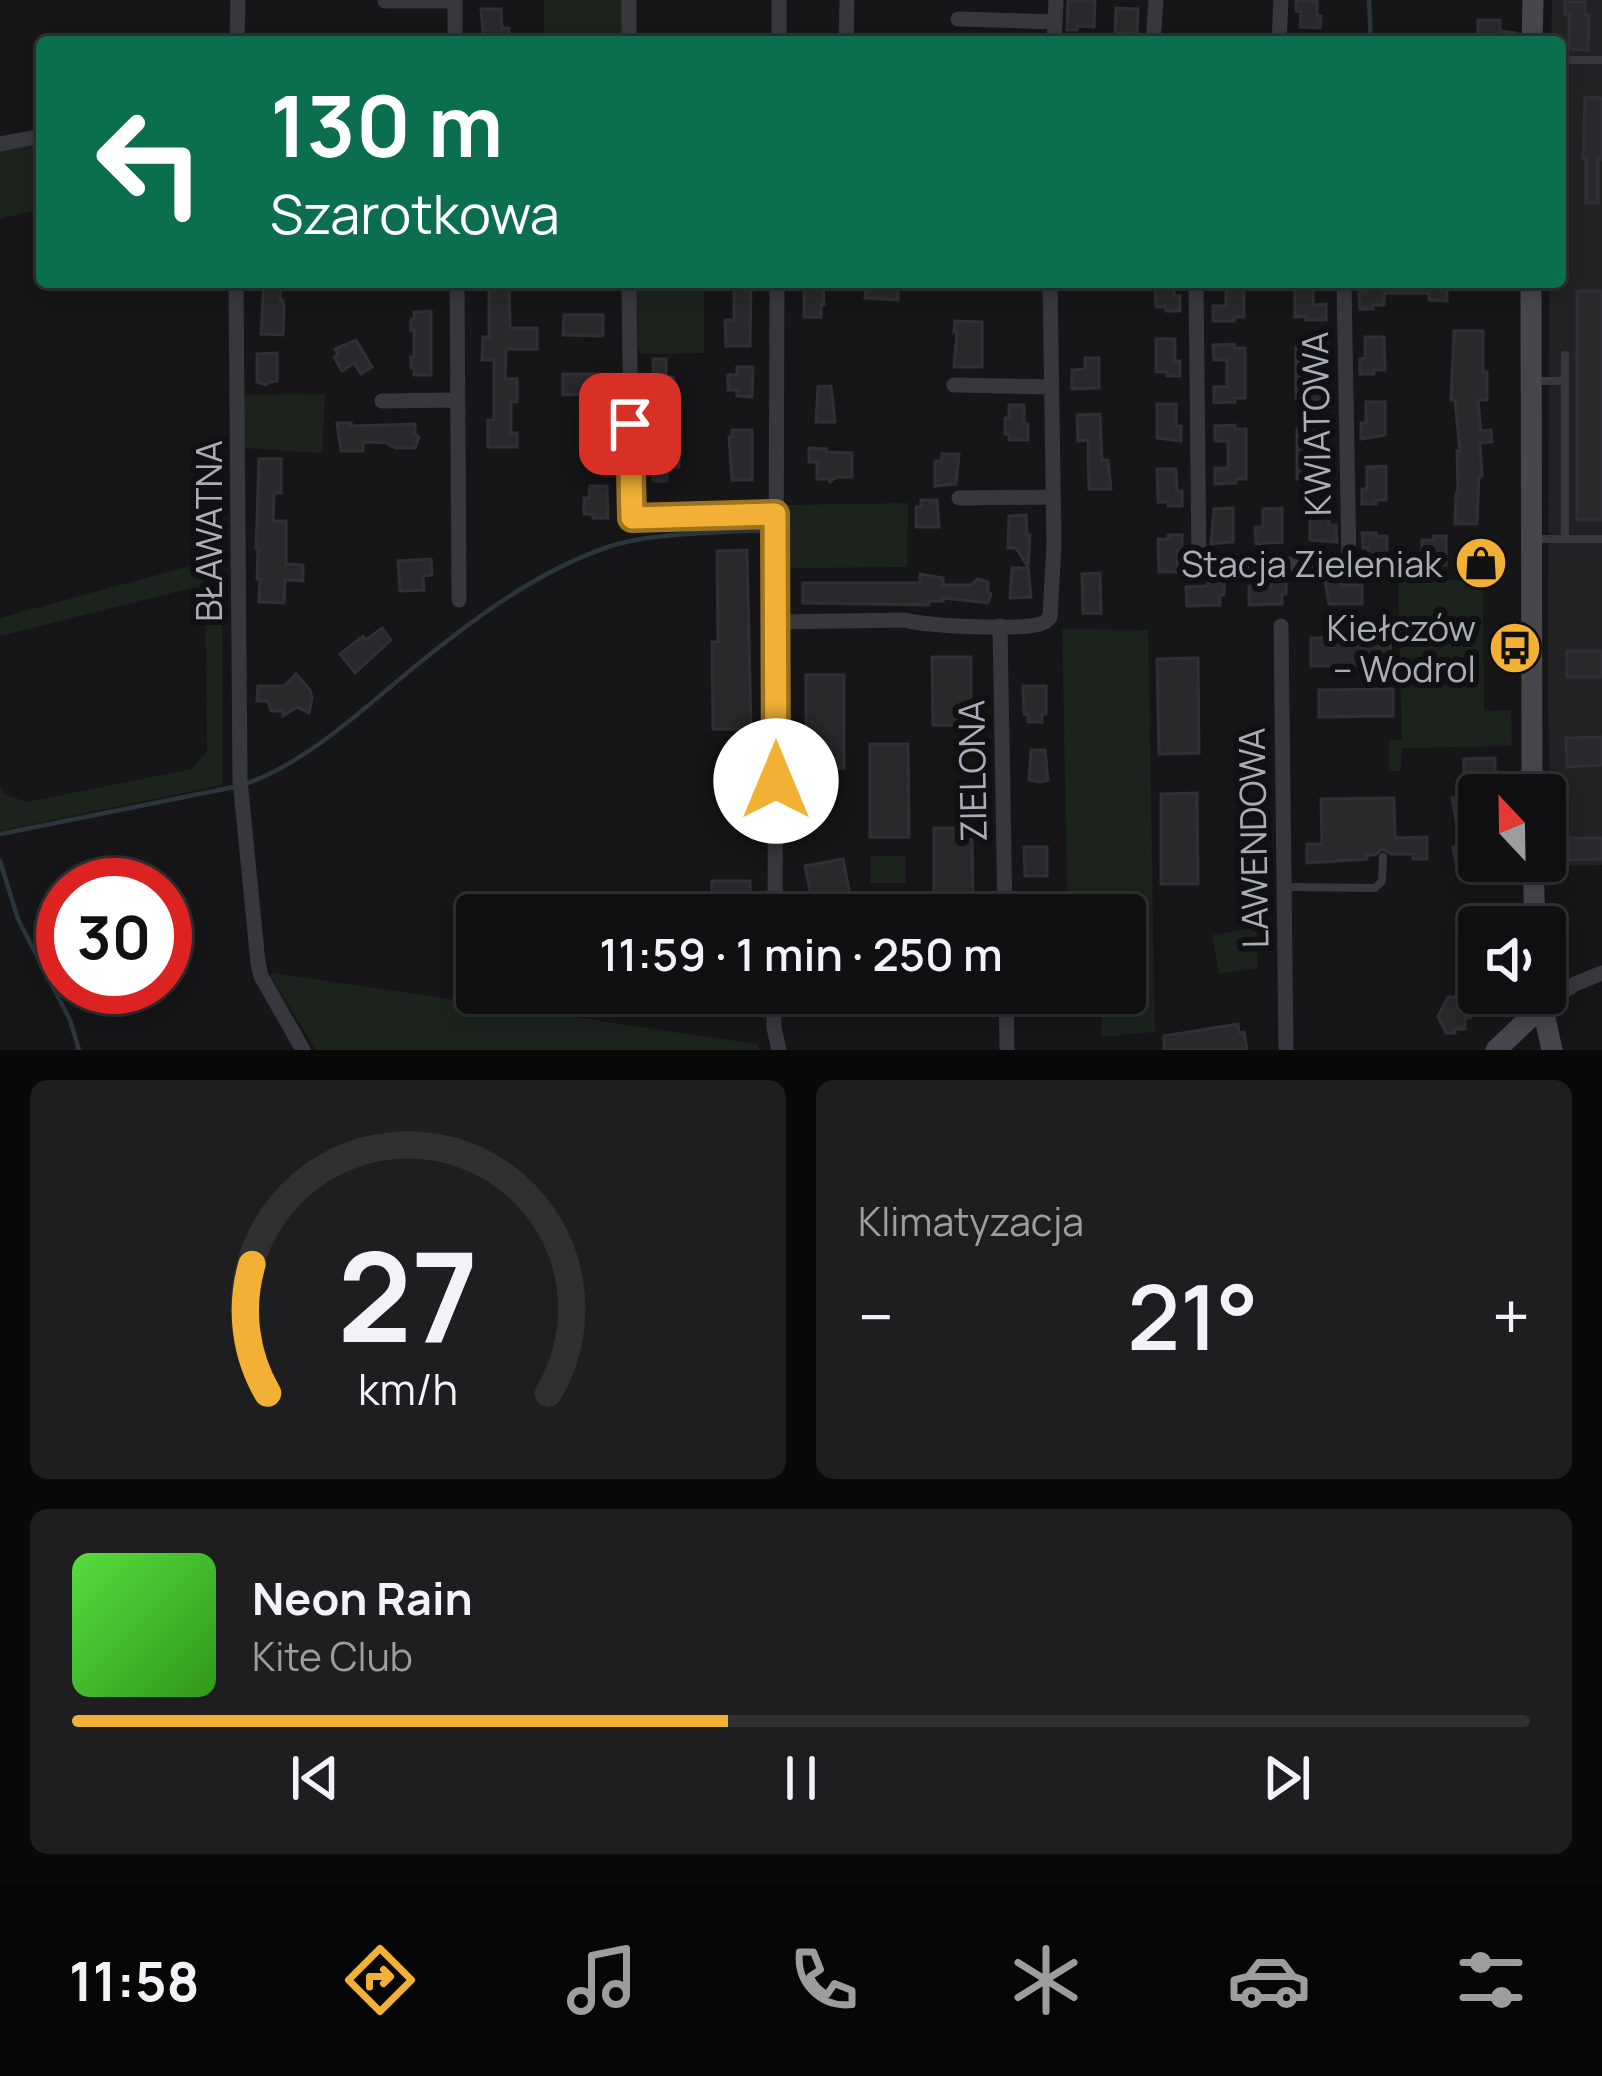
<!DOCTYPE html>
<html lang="pl">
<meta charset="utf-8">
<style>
:root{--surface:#101012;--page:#1e1e20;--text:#f1f3f6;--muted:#9c9d9f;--line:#303032;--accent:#f2b134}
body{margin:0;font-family:Manrope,sans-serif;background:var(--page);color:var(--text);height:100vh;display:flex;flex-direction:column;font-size:45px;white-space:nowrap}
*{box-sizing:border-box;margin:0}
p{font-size:39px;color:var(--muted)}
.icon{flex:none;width:66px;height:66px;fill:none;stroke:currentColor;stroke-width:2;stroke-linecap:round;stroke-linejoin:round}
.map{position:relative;height:1050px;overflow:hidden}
.drawer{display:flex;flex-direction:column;gap:30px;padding:30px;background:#09090a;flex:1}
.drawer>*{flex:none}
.banner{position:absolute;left:36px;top:36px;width:1530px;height:252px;border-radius:12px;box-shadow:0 6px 18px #0003,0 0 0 3px var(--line);background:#0b6e4f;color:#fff;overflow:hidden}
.needle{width:78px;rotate:338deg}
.controls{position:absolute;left:1458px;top:774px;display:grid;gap:24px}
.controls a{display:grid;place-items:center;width:108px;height:108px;border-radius:12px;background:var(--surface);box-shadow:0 6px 18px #0003,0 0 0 3px var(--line);font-size:60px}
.speed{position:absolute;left:36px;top:858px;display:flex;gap:24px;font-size:60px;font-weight:700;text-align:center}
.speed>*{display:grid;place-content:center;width:156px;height:156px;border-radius:50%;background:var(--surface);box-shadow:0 6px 18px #0003,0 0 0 3px var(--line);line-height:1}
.speed .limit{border:18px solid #d22;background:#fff;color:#111}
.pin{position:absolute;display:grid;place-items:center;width:102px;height:102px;color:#fff;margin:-51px;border-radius:24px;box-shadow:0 6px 18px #0006}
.me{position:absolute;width:132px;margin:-66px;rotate:0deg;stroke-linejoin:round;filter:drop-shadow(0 0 9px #0008)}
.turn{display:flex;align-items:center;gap:42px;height:252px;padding:0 36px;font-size:54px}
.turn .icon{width:156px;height:156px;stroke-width:2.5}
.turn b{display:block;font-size:84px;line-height:102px}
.big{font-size:90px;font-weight:600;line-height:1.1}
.drawer .tile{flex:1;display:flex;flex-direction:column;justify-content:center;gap:18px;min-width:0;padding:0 42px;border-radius:18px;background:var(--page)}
.drawer .dial{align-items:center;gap:0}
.dial svg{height:312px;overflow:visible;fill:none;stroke:var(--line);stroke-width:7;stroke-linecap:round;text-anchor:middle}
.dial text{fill:var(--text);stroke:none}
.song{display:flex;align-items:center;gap:36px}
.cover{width:144px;height:144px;border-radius:18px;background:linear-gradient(135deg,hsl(110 70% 55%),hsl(110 70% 35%))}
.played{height:12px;border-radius:6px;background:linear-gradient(90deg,var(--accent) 45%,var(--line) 45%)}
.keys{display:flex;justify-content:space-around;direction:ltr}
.heat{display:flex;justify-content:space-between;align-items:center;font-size:66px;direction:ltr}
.drawer .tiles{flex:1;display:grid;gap:30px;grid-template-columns:1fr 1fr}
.tile:last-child{grid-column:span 2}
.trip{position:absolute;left:456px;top:894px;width:690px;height:120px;border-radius:12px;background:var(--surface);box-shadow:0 6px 18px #0003,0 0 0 3px var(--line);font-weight:600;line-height:120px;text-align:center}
.tabs{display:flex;height:192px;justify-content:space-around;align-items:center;background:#060607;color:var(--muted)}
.tabs .icon{width:84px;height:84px}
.tabs .on{color:var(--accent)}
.tabs b{font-size:54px;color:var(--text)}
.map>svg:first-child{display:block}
.built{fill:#222225}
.green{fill:#1c231d}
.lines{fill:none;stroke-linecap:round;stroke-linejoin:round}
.stream{stroke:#2c353c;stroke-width:4.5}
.building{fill:#29292c;stroke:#303034;stroke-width:3}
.lane{stroke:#37383d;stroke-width:8}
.street{stroke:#37383d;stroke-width:15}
.secondary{stroke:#45474d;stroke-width:21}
.route-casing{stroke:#9d7322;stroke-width:30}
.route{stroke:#f2b134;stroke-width:21}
.labels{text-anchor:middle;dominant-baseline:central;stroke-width:12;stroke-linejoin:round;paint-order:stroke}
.street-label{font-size:36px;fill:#a8adb8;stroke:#111113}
.poi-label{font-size:36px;fill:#a8adb8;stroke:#111113;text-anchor:end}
</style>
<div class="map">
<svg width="1602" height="1050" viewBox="0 0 1602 1050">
<rect width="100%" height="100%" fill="#161618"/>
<!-- built -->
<path class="built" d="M1552,0H1602V865L1551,867L1548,697L1549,282H1560V42H1551Z"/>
<!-- green -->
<path class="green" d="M544,0H623V42H544Z
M42,143V208L0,219V151Z
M637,282H704V353L641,354L638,345Z
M325,394L322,453L243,448V395Z
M908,503L907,567L786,568V505Z
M222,557V785L0,831V786L4,794L27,802L192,769L207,751L205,599L195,587L0,636V618Z
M1483,580L1484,711L1511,710L1512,746L1402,748L1401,771H1389V740H1402L1398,581Z
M1062,629L1148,630L1155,1032L1101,1037L1103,993H1125V915H1068Z
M870,856H906V883H870Z
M1257,928L1258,968L1219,974L1212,935Z
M273,973L757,1044L760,1050H316L270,975Z"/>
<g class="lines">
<!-- stream -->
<path class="stream" d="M1369,0L1371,42
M1498,282L1516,288
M248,783C306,762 360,712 407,673C468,623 535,571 611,546C652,533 723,532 768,530
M0,834L234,787
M0,861L18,919L70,1020L79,1050"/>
</g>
<!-- building -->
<path class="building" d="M1068,0H1095L1094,27L1077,26V30H1067Z
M1296,0L1317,1V16H1321L1320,28L1300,27L1301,12L1296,11Z
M1565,2H1585V15H1589L1588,50L1569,49V15H1565Z
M1116,8L1138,9L1137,34L1115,33Z
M481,9H501L502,28H509V42H484Z
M1478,20H1500V31L1517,33V40L1478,41Z
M1585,97L1602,98V159H1598V203H1586V158H1583Z
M264,282H281L280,300H283L284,309L283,335L261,334Z
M489,282H509L510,328H537V349H506L505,379H517V402H511V433H517V447H488V420H494V360H482L483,337H489Z
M734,282H751L750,346H726L725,320H734Z
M807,282H823L824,305H821V317H804V289H807Z
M866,282H898V300L865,298Z
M1155,282H1174V296H1180V311H1166V307H1156Z
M1226,282H1244V317H1234V321H1213V306H1226Z
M1295,282H1313V305L1326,304V320H1306V316L1295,317Z
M1364,282H1447V301L1429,300V293H1384V305H1373V309H1360L1359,293H1364Z
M1577,291H1602V520H1577Z
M431,311V375H414V368H411V357H414V330H411V319H414V312Z
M564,315H603V336L563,335Z
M955,321L982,322V367H954L957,332H954Z
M1454,331H1483V372H1487V400H1478L1481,431L1491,430L1492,442L1480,443L1482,476H1479L1477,524H1455L1456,493H1458L1457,451H1460L1455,400H1451Z
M1365,337H1384L1385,370H1374V374H1360V359L1365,358Z
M1156,339H1175V361H1180V376H1167V372H1156Z
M356,340L372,367L361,374L354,363L342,371L334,357L338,354L335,349Z
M1327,343V359H1314V386L1327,385V401H1307L1306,398H1296V347H1306V344Z
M1234,344V348H1245V398H1235V402L1214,403V387H1227V360H1214L1213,345Z
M277,353V381L270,382L266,385L257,382V354Z
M1085,358H1099V388L1072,389V370L1085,369Z
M653,359H666V377H673V402H657V396H654Z
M737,367H753L752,397L737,396V390H728V375H737Z
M563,374H603V394L563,395Z
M831,386L835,422H816L818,387Z
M1366,402H1385V435L1361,439V423H1366Z
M1157,404H1176V426H1181V441L1157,438Z
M1009,405H1024V424H1028V440H1009V434H1005V418H1009Z
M1100,414L1102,460H1108L1111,489H1089L1088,440L1078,441L1077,415Z
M596,420H609V434H605L604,463L581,460V433H596Z
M337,423H351L350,426L415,424V434L419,437L415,448H396L389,445V443L363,442V451H341Z
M1327,424L1328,440H1315L1314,453L1315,467L1328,466V482H1307V479H1297V429H1307V425Z
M1235,425V429H1246V479H1236V483L1215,484V468H1228V441H1215V426Z
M732,430H752V480H732L729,437H732Z
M653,440H680L679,467L667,466V481H653Z
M809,448L826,449V452L852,453V477H836L830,482L828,479H817V462H809Z
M942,454H959L956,484L935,486V461H942Z
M259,459H281V493H274L273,521H286V564L303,565V581L285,580L284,603L259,602L260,579H257L258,548H256Z
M1386,466V500H1376V504H1362V489H1367V467Z
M1157,469H1176L1177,491H1182V506H1168V502H1158Z
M590,486H607L608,518H593V515L584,514V498H589Z
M921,500H937L939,527H916V507H921Z
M1310,507H1329V525H1336L1337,542L1310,540Z
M1233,508V542L1211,544L1214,509Z
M1282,508V542L1256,544L1255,527H1263V509Z
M1026,515L1027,535H1030L1028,567L1016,548H1008L1009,516Z
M1362,533H1376V536H1387V569L1368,570V548H1363Z
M1168,535H1182V550H1177L1178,572H1159L1158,539H1169Z
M1434,536H1446V565H1422V540H1434Z
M747,550L751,729H713L712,642H718L717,551Z
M431,559L432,575L423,576L424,590L400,591L398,561Z
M1012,568H1028L1031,597L1010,598Z
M1100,573L1101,613H1083L1082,574Z
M920,574L943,578V585H971L978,579L988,582V591L991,594L988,603L943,598V601H929V605L803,603V583H920Z
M1325,580H1340L1341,585H1362V604H1329Z
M1208,581H1224V595H1220V605L1187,606L1186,587L1208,586Z
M1271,581H1286V594H1282V604L1249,605V586H1271Z
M382,628L391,640L355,673L340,654L363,636L366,640Z
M1311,638H1390L1391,666H1311Z
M1567,651H1602V677H1567Z
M932,657H971V725H933Z
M1198,658L1199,753L1159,754L1157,659Z
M296,674L310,690L312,698L309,713L297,707L283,716V711H271L268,701H257L258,686H284Z
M806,675H844V768H806Z
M1023,686H1046V714H1042V722H1028V714H1024Z
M1393,689V716L1319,717V690Z
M1602,737V765L1567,767L1566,738Z
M870,744H908L909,837H870Z
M1031,750H1045L1048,780L1040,782L1029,780Z
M1495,758V782H1479V820H1474L1470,825L1465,820H1456L1452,798H1464V759Z
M1197,793L1198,884H1161V794Z
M1394,798L1395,838L1427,837V859H1413V854H1391L1382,849L1375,855H1367V859L1307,863V844H1322L1321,799Z
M934,828H972L973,915H934Z
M1569,838H1602V859L1569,860Z
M1479,846V868L1468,871L1465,868H1457L1453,847Z
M1024,847H1047V876H1025Z
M843,859L854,915H815L805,866Z
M712,881H750V915H712Z
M1448,997H1474V1009L1470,1010V1018H1465V1029H1455V1033H1446L1438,1016Z
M1238,1024L1239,1033L1244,1032L1247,1050H1164V1036Z"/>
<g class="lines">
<!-- lane -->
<path class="lane" d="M1572,60H1602
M1532,381H1565
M1537,539H1602
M1565,539V355
M1285,887L1375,888L1382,881L1383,857"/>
<!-- street -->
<path class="street" d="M455,0V42
M385,1H455
M958,19L1055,22
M237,42L238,0
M629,42V0
M779,42V0
M846,42L847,0
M1054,42L1056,0
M1153,42L1156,0
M1279,42L1281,0
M0,144L42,136
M236,282L240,780L258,963L261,976L303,1050
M457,282L459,600
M629,282L632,519L775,514
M1196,282L1199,566L1349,563L1344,282
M954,385L1051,387
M382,401L457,400
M959,498L1053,497
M775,622L905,620C926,626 1025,631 1043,623C1046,622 1048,619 1050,617L1054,544L1050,282
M1000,626L1005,915
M1281,626L1286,1050
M775,915L777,282
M774,993V1028L779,1050
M1006,993L1007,1050
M1542,1006L1575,984L1602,973"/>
<!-- secondary -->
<path class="secondary" d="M1532,42L1533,0
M1531,282L1532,795
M1533,861L1535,927
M1541,1000L1552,1050
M1496,1050L1542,1006"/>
</g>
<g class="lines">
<!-- route casing -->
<g class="route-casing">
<path id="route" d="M630,424L632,518L775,514L776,781"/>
</g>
<!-- route -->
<use href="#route" class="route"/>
</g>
<!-- icons -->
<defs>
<g id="shop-disc" transform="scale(2.7)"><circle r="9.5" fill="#f2b134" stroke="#111113"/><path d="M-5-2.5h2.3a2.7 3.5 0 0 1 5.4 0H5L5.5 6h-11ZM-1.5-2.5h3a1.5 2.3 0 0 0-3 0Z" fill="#111"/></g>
<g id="bus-disc" transform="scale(2.7)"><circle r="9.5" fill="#f2b134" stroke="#111113"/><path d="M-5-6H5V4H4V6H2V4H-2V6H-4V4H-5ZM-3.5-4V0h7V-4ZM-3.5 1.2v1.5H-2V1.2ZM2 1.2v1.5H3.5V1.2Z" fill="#111"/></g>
</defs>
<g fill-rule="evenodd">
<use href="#shop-disc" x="1481" y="563"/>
<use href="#bus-disc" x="1515" y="648"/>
</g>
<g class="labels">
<!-- street labels -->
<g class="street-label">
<text transform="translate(1316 424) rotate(-91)">KWIATOWA</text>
<text transform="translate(208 531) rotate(-90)">BŁAWATNA</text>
<text transform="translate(972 771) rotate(-91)">ZIELONA</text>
<text transform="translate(1253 838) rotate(-91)">LAWENDOWA</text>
</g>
<!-- poi labels -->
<g class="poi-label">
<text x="1442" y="563">Stacja Zieleniak</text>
<text x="1476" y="627">Kiełczów<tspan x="1476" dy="41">– Wodrol</tspan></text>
</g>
</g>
</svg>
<div class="controls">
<a><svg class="needle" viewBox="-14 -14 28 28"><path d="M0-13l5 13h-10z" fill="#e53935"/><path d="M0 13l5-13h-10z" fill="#9c9d9f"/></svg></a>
<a><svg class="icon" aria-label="sound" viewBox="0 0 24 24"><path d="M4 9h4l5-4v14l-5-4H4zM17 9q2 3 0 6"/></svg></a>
</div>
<div class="speed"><div class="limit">30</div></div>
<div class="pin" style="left:630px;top:424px;background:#d93025"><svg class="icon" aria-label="arrive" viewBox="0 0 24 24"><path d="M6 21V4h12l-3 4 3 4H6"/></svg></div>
<svg class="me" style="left:776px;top:781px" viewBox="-20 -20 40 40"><circle r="19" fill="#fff"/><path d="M0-13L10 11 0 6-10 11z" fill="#f2b134"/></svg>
<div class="trip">11:59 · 1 min · 250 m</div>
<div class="banner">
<div class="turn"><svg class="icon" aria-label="left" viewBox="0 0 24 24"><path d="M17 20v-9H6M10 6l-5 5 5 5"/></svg><div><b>130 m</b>Szarotkowa</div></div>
</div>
</div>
<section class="drawer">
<div class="tiles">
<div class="tile dial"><svg viewBox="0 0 100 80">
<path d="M14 69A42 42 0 1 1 86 69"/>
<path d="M14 69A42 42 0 0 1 10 36" stroke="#f2b134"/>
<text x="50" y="56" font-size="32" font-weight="700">27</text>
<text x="50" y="72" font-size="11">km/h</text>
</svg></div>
<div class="tile"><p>Klimatyzacja</p>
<div class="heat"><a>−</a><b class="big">21°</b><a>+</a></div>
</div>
<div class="tile">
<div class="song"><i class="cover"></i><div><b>Neon Rain</b><p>Kite Club</p></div></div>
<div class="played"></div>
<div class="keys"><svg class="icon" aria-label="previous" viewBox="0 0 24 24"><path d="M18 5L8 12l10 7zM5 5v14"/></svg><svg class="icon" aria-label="pause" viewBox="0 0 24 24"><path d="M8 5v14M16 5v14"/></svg><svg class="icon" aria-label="next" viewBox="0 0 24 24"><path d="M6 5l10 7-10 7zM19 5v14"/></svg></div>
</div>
</div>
</section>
<nav class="tabs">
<b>11:58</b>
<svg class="icon on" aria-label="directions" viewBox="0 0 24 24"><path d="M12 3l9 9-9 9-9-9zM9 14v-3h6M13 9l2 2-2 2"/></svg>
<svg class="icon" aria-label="music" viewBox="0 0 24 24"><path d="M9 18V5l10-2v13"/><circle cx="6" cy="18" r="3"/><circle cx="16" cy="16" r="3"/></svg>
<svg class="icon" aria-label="phone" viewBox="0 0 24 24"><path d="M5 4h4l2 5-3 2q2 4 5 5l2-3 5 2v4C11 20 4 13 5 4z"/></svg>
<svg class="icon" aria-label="climate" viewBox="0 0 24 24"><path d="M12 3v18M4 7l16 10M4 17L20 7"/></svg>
<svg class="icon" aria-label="car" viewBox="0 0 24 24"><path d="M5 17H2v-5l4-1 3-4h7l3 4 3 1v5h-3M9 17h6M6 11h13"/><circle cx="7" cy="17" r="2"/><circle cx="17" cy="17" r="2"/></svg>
<svg class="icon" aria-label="filters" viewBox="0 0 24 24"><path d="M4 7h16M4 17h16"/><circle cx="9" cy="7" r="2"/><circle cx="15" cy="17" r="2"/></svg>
</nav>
